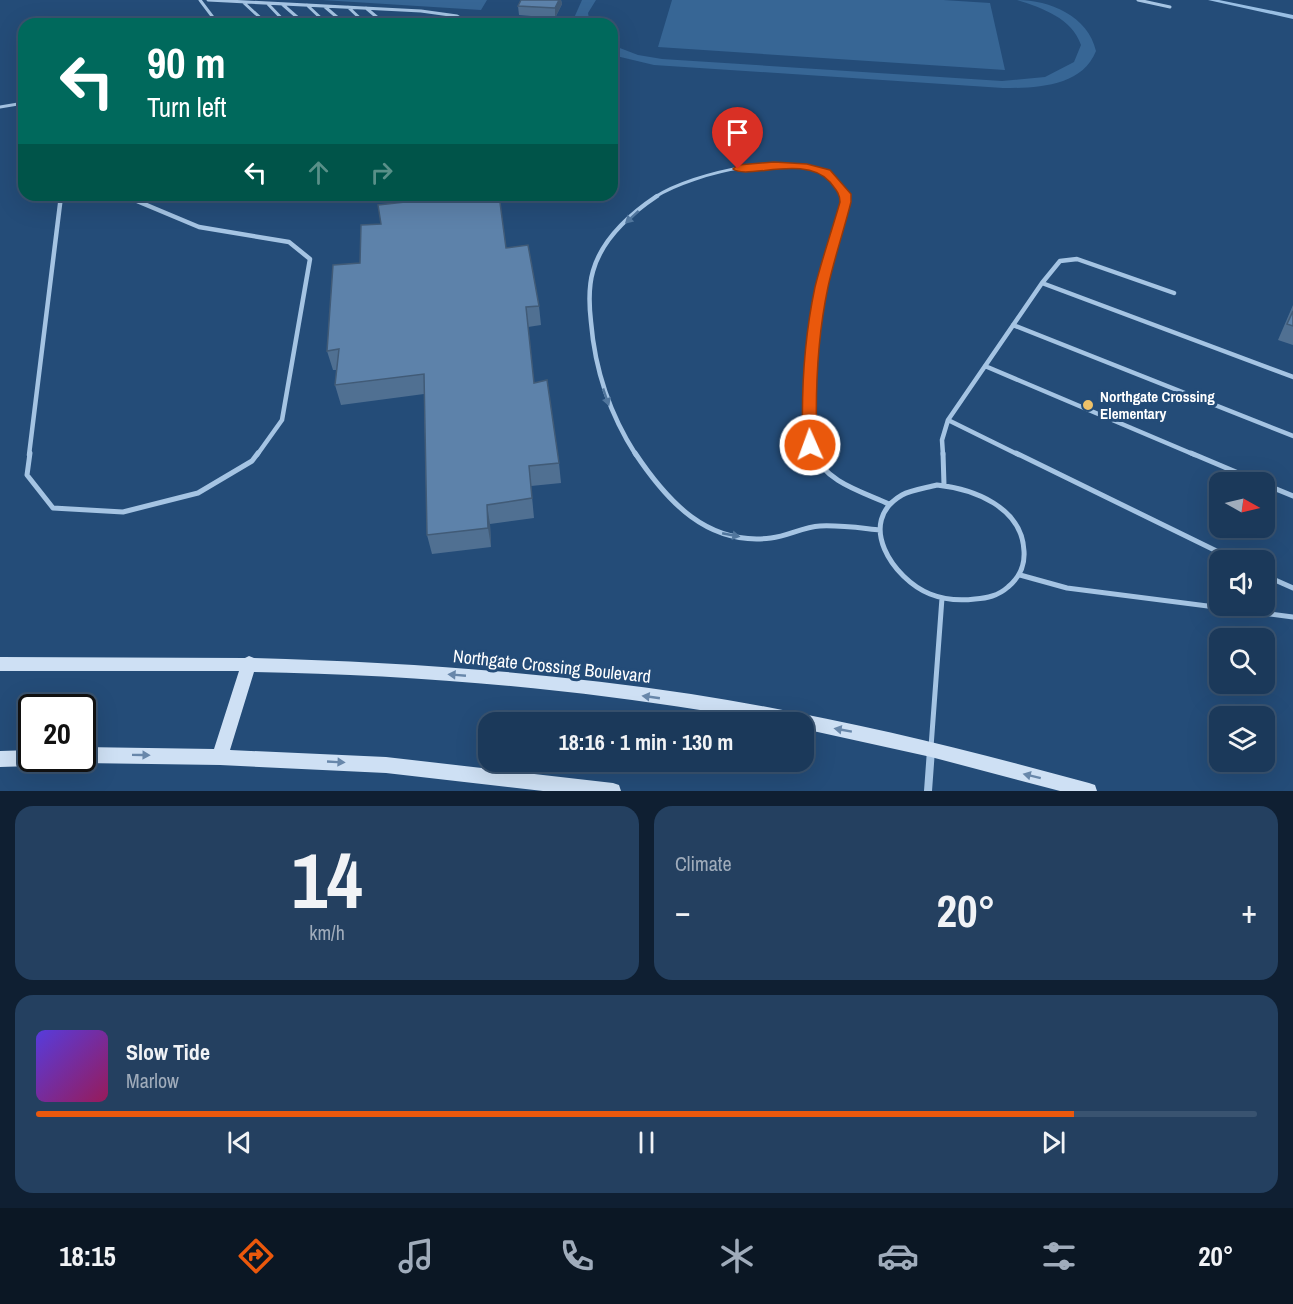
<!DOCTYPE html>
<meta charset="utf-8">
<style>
:root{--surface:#1b395a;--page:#244060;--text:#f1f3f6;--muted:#a0acbb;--line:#395370;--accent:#ea580c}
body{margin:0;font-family:"Archivo Narrow",sans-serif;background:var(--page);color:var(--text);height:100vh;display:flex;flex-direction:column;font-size:22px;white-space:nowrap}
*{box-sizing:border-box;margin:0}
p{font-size:20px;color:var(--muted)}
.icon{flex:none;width:33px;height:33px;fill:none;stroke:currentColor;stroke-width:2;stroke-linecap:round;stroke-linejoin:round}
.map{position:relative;height:791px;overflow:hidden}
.drawer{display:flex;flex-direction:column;gap:15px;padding:15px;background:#0f1f32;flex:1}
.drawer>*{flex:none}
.hud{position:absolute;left:18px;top:18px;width:600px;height:183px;border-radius:18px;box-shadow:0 6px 24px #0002,0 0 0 2px var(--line);background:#00695c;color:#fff;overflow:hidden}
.needle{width:39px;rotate:98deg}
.buttons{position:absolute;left:1209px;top:472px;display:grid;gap:12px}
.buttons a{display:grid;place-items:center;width:66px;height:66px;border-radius:12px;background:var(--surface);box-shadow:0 6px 24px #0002,0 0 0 2px var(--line);font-size:30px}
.speed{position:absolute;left:18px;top:694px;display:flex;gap:12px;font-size:30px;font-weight:700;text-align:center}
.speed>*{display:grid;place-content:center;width:78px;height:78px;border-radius:50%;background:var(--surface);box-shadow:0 6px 24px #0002,0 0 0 2px var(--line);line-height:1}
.speed .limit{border:3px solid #111;border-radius:9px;background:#fff;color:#111}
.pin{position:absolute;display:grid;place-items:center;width:51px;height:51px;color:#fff;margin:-62px -26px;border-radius:50% 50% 50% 0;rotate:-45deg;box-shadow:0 0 6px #0007}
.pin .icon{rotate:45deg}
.me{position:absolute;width:66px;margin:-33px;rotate:358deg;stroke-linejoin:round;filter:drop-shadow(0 0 4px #0008)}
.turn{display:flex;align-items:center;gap:21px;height:126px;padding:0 30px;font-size:27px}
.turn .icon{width:78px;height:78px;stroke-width:2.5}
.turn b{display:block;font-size:42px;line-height:51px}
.lanes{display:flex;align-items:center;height:57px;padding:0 30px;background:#0003;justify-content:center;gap:30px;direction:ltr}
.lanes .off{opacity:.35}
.big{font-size:45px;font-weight:700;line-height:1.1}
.drawer .widget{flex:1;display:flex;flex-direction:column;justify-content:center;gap:9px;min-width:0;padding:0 21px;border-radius:18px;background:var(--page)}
.drawer .dial{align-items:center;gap:0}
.dial b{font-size:78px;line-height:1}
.song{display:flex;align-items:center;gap:18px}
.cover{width:72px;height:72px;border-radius:9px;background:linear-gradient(135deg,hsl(250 70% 55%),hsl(330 70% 35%))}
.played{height:6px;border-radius:3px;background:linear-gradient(90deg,var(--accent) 85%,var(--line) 85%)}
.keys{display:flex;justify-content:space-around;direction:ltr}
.heat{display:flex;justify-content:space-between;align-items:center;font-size:33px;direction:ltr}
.drawer .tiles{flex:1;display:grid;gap:15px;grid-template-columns:1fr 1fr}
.widget:last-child{grid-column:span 2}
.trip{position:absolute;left:478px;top:712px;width:336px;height:60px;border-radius:18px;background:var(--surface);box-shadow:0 6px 24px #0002,0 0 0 2px var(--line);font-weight:700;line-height:60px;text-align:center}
.dock{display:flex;height:96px;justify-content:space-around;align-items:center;background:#0b1724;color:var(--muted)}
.dock .icon{width:42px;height:42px}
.dock .active{color:var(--accent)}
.dock b{font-size:27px;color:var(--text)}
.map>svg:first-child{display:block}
.green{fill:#376695}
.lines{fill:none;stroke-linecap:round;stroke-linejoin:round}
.stream{fill:#99bfe4;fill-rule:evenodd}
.lane-far2{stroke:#a5c4e3;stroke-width:3}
.lane-far1{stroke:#a5c4e3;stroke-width:4.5}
.lane{stroke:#a5c4e3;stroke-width:5}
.street{stroke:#a5c4e3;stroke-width:8}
.secondary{fill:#cee0f4;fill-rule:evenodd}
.wall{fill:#507092}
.shaded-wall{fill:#415b77}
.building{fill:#5d82aa;stroke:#415b77;stroke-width:1.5}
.oneway{fill:#51769d}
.oneway2{fill:#6887aa}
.route{fill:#ea580c;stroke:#983908;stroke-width:1.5}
.poi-dot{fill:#eec169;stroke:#244c78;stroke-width:2}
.labels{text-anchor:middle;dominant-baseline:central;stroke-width:6;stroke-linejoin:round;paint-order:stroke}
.poi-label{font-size:15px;font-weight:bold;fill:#fff;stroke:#244c78;text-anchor:start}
.near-street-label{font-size:18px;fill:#fff;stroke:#244c78}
</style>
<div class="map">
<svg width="1293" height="791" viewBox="0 0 1293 791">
<rect width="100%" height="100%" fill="#244c78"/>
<!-- green -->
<path class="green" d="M322,0H487L481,10Z
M582,0H596L588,13L590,24H576L574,18Z
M672,0H943L990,3L1005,70L658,47Z
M1017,0C1050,0 1088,16 1096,51C1082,87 1036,88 1003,88L654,65L612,55V45L638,55L662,59L1002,81L1045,77L1074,62L1081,45C1072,18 1042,8 1017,0Z"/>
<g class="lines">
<!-- stream -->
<path class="stream" d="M1208,0H1219L1293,15V19Z"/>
<!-- lane-far2 -->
<path class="lane-far2" d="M200,0L218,24
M208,0L421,11L457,16L470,24
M1138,0L1170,7
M243,2L267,24
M267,3L287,24
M282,4L305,24
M307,5L327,24
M324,6L345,24
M348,7L366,24
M366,8L385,24
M0,107L24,103
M123,195L128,197
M61,197V195
M655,197C692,173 801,146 836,181C840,184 842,192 844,197"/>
<!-- lane-far1 -->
<path class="lane-far1" d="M125,196L199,227L289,242L310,259L282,420L257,455
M1042,283L1293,377
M1013,325L1293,436
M985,366L1195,455
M948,420L1019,455
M29,455L61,196
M636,455C609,413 595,371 591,322C589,305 588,288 593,271C602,239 630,214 657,196
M815,455C807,435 808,412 809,391C811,325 828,265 846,202L843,196
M943,455L942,440L948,420L1042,283L1060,261L1077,259L1174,293"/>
<!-- lane -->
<path class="lane" d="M30,453L27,475L53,508L123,512L198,493L252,461L258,453
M635,453C667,501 707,546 771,538C788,536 803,527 820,526C840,525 860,528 880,530
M814,453C825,482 863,492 889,504
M943,453L944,485
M1016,453L1237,561
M1191,453L1262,483
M1264,484L1293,496
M937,485C974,489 1022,507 1024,551C1025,566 1019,578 1008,587C998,596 987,598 975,599C959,601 945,600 930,594C893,579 855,522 902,495C911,490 926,488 937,485Z
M1020,575L1067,588L1293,617
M1264,575L1293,588
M931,747L942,598"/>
<!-- street -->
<path class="street" d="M928,791L931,750"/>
<!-- secondary -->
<path class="secondary" d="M249,656L254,658C400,662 547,672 691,694C826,715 958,747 1089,783L1095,785L1097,791H1060L931,757L804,729V723C769,723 735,716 700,710C670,705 640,701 609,697C492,682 373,674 254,672L230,750L386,757L613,783L619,785L621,791H543L386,773L220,765L82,763L76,759H82V747L214,749L239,671H0V657L245,658Z
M32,750V759H40L38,763L32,766L0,767V751Z"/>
</g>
<!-- wall -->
<path class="wall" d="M521,0H561L562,4L555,18L519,15L518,6Z
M423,200L506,248L539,306L541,325L528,327L534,383L559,463L561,483L531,486L534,518L490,524L491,547L432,554L427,535L424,394L341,405L335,385L337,370H333L327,351L360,263L381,224Z
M1293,305V345L1278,340Z"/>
<!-- shaded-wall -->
<path class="shaded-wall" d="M559,0H561L562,4L555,18V8Z
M487,505L490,524L491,547L488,528Z"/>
<!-- building -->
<path class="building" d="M521,0H559L555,8L518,6Z
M423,195H499L506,248L528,245L539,306L526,307L534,383L547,380L559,463L529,466L532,498L487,505L488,528L427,535L424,374L335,385L339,349L327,351L333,265L360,263L361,225L381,224L378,205L423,200Z
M1293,311V326L1287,324Z"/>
<!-- one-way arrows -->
<defs><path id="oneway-solid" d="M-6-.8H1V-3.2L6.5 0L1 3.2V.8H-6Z" transform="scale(1.5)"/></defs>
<g class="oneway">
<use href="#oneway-solid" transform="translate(632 217) rotate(137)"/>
<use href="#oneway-solid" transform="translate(606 397) rotate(71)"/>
<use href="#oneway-solid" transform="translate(731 535) rotate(11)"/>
</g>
<g class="oneway2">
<use href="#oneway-solid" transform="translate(457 675) rotate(-175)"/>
<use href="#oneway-solid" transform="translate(651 697) rotate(-172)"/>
<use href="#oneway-solid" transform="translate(843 730) rotate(-170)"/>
<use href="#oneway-solid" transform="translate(141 755) rotate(1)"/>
<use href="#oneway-solid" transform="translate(336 762) rotate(3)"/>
<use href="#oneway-solid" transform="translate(1032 776) rotate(-166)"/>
</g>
<!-- route -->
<path class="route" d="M774,162L807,164L830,170L851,194V202C844,230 834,259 828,287C817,339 815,393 817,445L810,450L803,445C801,393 804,339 815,287C822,259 832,230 840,202C840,193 835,189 830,182C805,154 747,180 733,169L738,165Z"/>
<!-- markers -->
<circle class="poi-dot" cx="1088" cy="405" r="6"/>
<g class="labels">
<!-- poi labels -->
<g class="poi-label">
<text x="1100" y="396">Northgate Crossing<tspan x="1100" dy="17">Elementary</tspan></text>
</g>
<!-- near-street labels -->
<g class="near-street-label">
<text transform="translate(552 666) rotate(6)">Northgate Crossing Boulevard</text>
</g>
</g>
</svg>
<div class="buttons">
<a><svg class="needle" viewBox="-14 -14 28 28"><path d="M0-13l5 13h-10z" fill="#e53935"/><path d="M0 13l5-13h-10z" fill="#a0acbb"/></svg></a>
<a><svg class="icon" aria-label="sound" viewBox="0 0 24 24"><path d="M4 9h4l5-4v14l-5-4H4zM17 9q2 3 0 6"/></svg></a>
<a><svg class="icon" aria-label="search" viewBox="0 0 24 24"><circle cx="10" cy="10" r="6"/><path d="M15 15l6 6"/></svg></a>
<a><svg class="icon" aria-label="layers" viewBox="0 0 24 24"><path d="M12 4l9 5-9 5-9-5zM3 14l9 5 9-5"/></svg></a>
</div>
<div class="speed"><div class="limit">20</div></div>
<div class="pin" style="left:738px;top:169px;background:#d93025"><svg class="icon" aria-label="arrive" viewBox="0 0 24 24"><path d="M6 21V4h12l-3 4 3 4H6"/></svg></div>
<svg class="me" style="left:810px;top:445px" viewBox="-20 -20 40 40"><circle r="17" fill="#ea580c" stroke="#fff" stroke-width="3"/><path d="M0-11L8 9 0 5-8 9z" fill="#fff"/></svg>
<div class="trip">18:16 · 1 min · 130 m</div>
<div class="hud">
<div class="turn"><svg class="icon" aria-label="left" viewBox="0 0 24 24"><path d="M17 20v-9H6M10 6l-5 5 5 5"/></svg><div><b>90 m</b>Turn left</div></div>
<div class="lanes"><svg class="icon" aria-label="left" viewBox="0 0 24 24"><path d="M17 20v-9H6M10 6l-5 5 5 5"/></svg><svg class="icon off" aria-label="ahead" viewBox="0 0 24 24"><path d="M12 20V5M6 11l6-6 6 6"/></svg><svg class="icon off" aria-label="right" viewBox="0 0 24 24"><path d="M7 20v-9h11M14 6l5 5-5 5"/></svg></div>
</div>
</div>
<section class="drawer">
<div class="tiles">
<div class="widget dial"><b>14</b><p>km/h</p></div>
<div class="widget"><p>Climate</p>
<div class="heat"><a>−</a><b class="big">20°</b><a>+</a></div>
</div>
<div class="widget">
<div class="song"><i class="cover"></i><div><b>Slow Tide</b><p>Marlow</p></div></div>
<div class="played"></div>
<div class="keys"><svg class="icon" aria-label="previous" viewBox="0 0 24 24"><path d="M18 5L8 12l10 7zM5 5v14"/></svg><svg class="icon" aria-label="pause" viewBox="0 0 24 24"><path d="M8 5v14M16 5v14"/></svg><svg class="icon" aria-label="next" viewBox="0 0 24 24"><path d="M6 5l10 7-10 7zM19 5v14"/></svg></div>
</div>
</div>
</section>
<nav class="dock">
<b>18:15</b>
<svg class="icon active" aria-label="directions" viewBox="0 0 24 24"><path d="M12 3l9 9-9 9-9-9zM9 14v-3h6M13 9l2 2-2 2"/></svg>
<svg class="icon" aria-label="music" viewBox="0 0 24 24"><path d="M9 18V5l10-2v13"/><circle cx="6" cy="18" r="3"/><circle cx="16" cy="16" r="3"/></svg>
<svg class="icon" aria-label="phone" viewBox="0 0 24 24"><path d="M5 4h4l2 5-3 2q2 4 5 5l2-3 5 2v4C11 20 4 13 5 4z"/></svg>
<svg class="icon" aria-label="climate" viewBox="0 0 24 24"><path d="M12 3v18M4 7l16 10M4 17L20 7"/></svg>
<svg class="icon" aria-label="car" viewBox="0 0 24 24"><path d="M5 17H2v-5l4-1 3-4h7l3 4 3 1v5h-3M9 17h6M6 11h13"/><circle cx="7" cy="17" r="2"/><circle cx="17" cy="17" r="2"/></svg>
<svg class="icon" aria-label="filters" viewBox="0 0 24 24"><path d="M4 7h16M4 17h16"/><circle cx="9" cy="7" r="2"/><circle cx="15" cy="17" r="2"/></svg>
<b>20°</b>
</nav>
